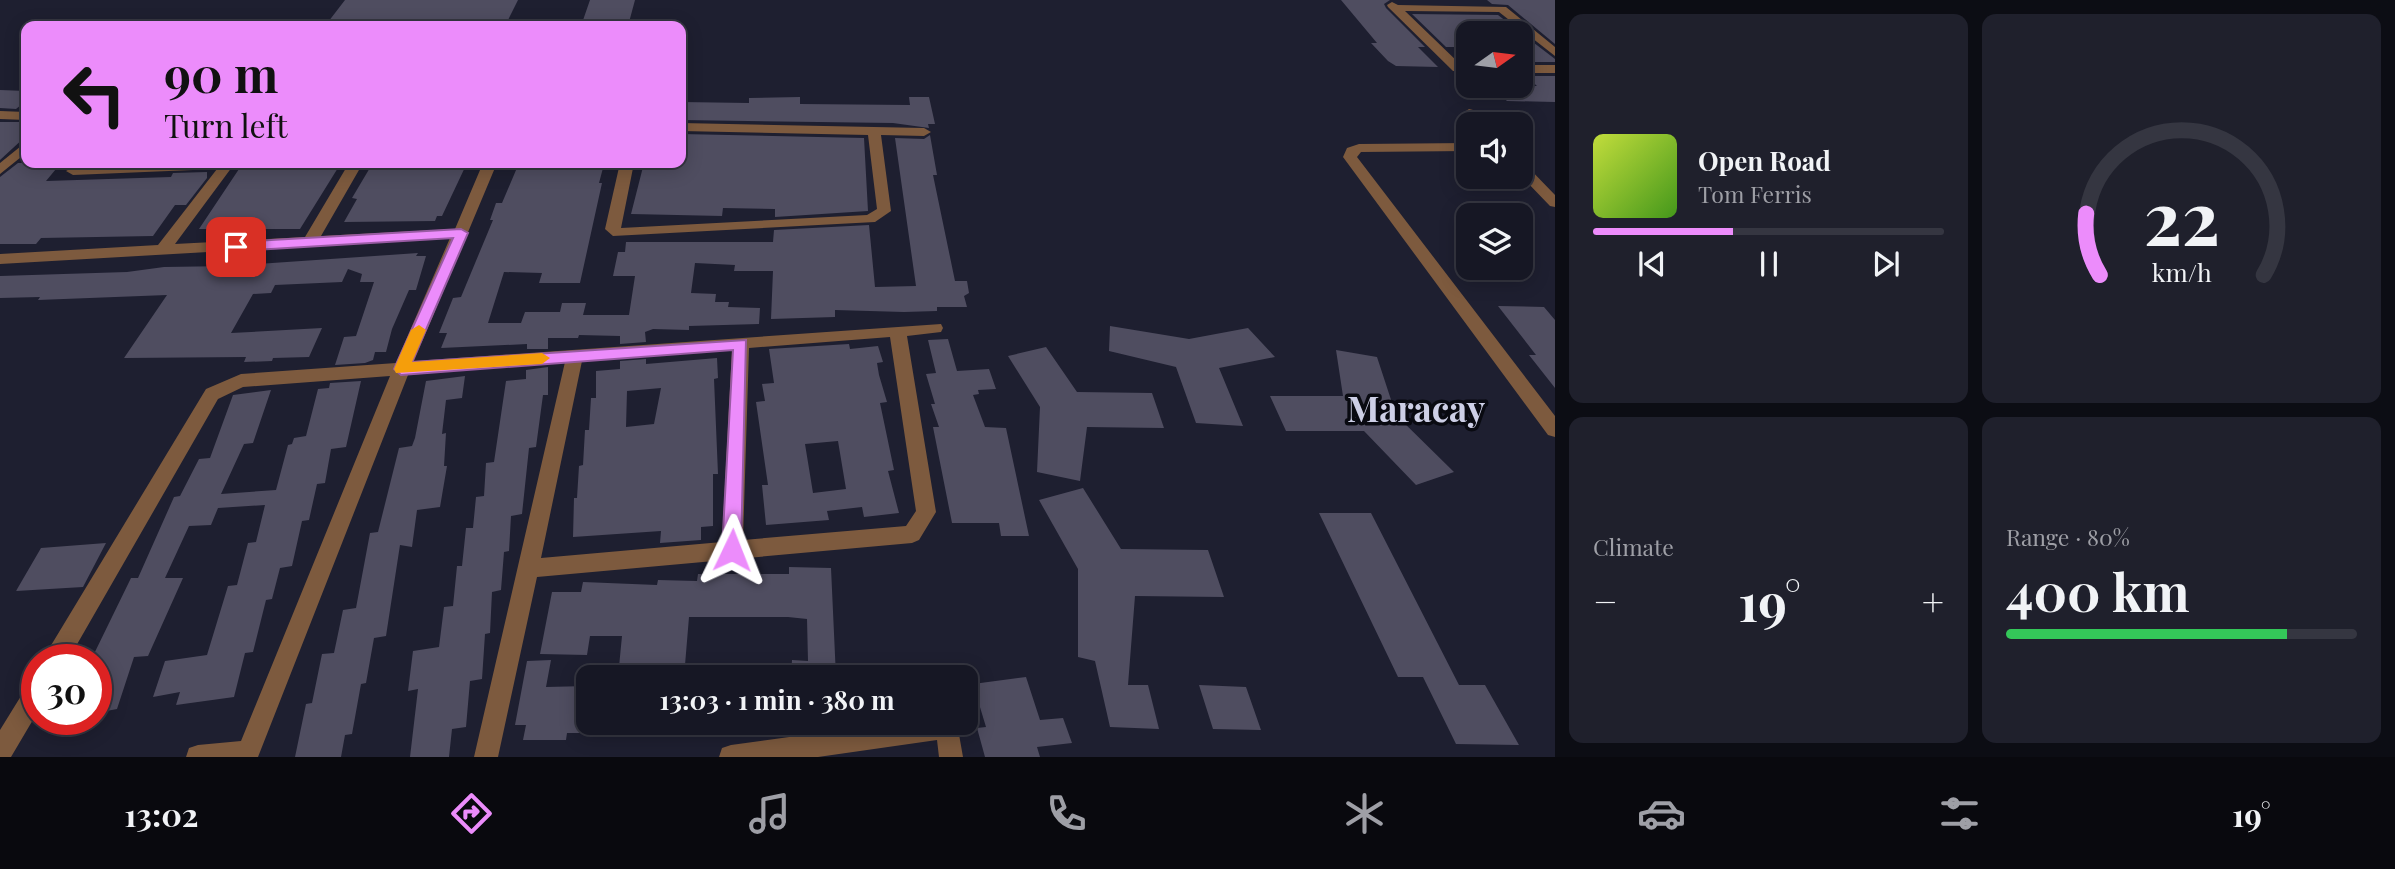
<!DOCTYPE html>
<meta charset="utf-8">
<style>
:root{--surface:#161724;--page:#1f202c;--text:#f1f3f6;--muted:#9e9fa6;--line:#353641;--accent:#ec8cfb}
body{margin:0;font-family:"Playfair Display",serif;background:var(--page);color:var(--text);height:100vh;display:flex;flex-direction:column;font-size:26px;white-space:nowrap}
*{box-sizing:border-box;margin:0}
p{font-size:23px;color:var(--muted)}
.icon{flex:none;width:38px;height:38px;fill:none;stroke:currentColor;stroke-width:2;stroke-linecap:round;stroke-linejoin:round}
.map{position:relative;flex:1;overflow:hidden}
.sheet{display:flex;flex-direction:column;gap:14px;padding:14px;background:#0c0d14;width:840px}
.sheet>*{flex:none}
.hud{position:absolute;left:21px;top:21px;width:665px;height:147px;border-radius:14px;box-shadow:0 4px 18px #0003,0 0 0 2px var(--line);background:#ec8cfb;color:#111;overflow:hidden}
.needle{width:46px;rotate:76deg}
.tools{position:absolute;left:1456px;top:21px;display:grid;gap:14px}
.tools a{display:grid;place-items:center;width:77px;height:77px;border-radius:14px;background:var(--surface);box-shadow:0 4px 18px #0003,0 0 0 2px var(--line);font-size:35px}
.speed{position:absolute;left:21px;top:644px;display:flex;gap:14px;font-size:35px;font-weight:700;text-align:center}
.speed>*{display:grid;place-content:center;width:91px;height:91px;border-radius:50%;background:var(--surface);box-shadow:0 4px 18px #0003,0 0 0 2px var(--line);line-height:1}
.speed .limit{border:10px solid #d22;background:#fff;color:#111}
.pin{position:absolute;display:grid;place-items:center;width:60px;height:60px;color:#fff;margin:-30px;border-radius:14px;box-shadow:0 4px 10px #0006}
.me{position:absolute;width:77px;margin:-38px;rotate:2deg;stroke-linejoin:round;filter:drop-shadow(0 0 5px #0008)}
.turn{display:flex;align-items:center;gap:24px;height:147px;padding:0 28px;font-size:32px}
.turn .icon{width:91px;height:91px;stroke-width:2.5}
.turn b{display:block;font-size:49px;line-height:60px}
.big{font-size:52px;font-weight:700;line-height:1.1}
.sheet .tile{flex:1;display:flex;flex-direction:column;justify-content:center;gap:10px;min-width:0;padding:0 24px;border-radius:14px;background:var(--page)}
.sheet .dial{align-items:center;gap:0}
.dial svg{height:182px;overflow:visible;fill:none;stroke:var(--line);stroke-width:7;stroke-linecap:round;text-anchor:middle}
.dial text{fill:var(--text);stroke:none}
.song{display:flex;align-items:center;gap:21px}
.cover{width:84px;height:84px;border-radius:10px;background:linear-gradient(135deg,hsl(70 70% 55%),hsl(100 70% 35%))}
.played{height:7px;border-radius:4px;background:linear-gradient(90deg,var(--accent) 40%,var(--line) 40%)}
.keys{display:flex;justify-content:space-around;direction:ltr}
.heat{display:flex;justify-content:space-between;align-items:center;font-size:38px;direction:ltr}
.charge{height:10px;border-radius:5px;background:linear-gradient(90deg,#34c759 80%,var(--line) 0)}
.sheet .tiles{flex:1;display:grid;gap:14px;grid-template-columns:repeat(2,1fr)}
.trip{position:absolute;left:576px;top:665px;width:402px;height:70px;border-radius:14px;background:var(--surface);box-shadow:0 4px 18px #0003,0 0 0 2px var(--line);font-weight:700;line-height:70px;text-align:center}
.dock{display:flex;height:112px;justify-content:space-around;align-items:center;background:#09090e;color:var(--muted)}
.dock .icon{width:49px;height:49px}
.dock .active{color:var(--accent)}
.dock b{font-size:32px;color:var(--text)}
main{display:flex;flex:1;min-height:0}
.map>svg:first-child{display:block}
.building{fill:#4f4d60;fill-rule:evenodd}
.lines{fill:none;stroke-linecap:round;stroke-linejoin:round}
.minor{fill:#7d5a3e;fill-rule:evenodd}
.route{fill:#ec8cfb;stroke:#995ba3;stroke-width:2}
.slow{fill:#f59e0b}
.labels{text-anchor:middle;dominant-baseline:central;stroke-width:7;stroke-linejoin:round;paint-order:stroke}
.town-label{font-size:35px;font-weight:bold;fill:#cdcfe6;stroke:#090a11}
</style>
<main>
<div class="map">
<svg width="1555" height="757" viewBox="0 0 1555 757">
<rect width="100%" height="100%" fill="#1e1f30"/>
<!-- building -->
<path class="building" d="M345,0H518L505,26H325Z
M590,0H635L628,26H581Z
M1341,0H1390L1384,4L1386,8L1425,47H1418L1438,67L1396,66L1388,61L1371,43H1377Z
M1487,0H1555V44L1508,5L1492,4Z
M1412,14L1498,15L1520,32H1468V47H1446Z
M1521,33L1555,59V62H1521Z
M1526,76H1555V102L1507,101L1491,86H1537Z
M0,90L26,91V101L16,109L0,108Z
M800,97V104L910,105L909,97H929L935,124H928L929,128L893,123L681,120V102L749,103V98Z
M26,122V136L0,160V122Z
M681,134L864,138L868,211L775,217V209L723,208L722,216L631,214L644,163H681Z
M930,135L937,175H933L955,281H967L969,293L964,296L967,307H937V311L904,312L835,310V317L771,319L773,271H734L735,265L695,263L691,293L716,294L715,302H729L728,307L760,308L759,324L689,326V330L653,329L645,332L646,342L620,344V336L579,335L578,338H548V349H527V344L441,348L447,333H439L453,298L461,297L493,220H490L496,203H502L519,163L603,168L599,183H602L580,283H539L542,273L504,272L488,323H521L525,312H560L562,303H586L583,315H629L635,276H613L618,252H625L626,242H773L774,230L869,225L875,287L916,286L895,138L924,139Z
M18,163H61L46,181L171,177L173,173L207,172V178L186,205H175L153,236L41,238L36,244H0V177Z
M243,163H341L300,229H199Z
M433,163H467L442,216H437L435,221L344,222L357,199L352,198L371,166L431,167Z
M418,253L416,256H426L416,290H409L392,329L386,352H375L373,360L365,363L335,365L344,337L356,336L374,282H360L362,274L348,269L342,282L275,285L271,293L253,294L231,333L322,328L309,357L273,358L272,361L244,362L246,357L124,358L167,295L38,300L40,297L0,298V276L127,272L164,267L230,266Z
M1498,306L1544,307L1555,320V388L1529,355H1536Z
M1110,326L1189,339L1248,328L1275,357L1219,368L1243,426L1196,423L1176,367L1109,351Z
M948,339L957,371L989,369L996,389L978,390L979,394L973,395L985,427L1006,428L1029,536H1001L999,523H952L933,427H939L931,404H935L926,374L936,373L928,340Z
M849,344L850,349L878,346L883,362L877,363L879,375L887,402L880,403L894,470L888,471L899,513L864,517L862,507L827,511L829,520L766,525L762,485H768L756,402L765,401L762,384L774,383L769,349ZM838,441L846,489L813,493L805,444Z
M1046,347L1077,392L1152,393L1164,428L1087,427L1080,481L1037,472L1040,407L1008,356Z
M1336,350L1377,357L1396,415L1454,472L1416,485L1364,431H1286L1270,396H1343Z
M717,358L718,378L714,379L718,474H713V526L701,527V540L660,543L661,531L573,537L574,498H577L579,466L583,465L585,430H589L591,398H596V371L620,369V361L646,359V364ZM661,388L654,424L626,427L627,391Z
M548,367V395H543L536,447L529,448L522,514L511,516L509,551L504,552L501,590L492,592L490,633L485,634L482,679L470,681L466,727L452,729L449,757H410L418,689L408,691L413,651L439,647L444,607L453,606L457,566H462L466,528H473L476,497L484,496L486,463L494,462L506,381L526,379V370Z
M465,376L462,398L446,400L442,434L446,433L444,466H447L440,507L417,510L412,547L400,545L386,636L374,638L366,683L361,684L352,734L345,735L341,757H295L306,704L312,703L322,654L334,653L343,610L356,608L370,533L378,532L399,448L412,446L415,438L426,381Z
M361,381L346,447L331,449L325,483L317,484L309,520L302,521L292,566L280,568L272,599L266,600L253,652L245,653L234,697L176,705L180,692L153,697L165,661L207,655L228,586L237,585L248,543L256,542L265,505L218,508L211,525L189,526L165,578H183L148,656L134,657L117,709L96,713V660H91L131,578H138L174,497L180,496L199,459L210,458L233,395L271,390L253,443L244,444L221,494L276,490L288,445L292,444L294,438L306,436L318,389L329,388L330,383Z
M1083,488L1121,549L1208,550L1224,597L1135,596L1128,685H1148L1159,729L1110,727L1095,661L1078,657V569L1039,500Z
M1319,513H1371L1459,685H1485L1519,745L1456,744L1423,677H1398Z
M106,543L83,587L16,591L41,548Z
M789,567L831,568L836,677H791L792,660L808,661L807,619L788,617H689L684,677H618L622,636H590L587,655L540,654L552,592H581L583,582L657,585L658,580L697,581L698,574H789Z
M551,660L546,687L588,686V733H567L566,740H523L526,725H515L527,661Z
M1026,677L1040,720L1063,718L1072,743L1037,747L1040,757H985L977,728L986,727L973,684Z
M1199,685L1246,687L1261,730L1213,729Z"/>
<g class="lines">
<!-- minor -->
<path class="minor" d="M1392,2L1398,5L1506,7L1555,47V56L1499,12L1405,11L1460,64L1468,65V71H1453L1388,7L1387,5Z
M1521,65H1555V73H1521Z
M1469,109L1473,110L1485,124H1472L1463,113Z
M0,111L26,112V120L0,119Z
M681,123L924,128L931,132L924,136L881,135L891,211L875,222L613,236L605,229L620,163H634L621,228L867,215L877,209L868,135L681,131Z
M26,142V153L0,174V163Z
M1468,143V151L1361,152L1357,157L1555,416V437L1548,435L1343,157L1347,148L1359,144Z
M165,163H235L175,244L305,237L349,163H363L321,236L455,229L483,163H497L414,361L941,324L943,328L941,332L907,336L936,512L919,540L912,543L537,577L498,757H474L565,362L408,375L258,757H186L189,748L198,745L241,741L390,376L243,387L218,399L68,660H44L47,652L206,389L241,374L396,363L450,238L0,264V254L158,245L217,169L73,175L66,171L73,167ZM890,337L916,511L906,526L743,540L749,348ZM732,350L722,542L541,558L582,361Z
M1521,164L1526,165L1555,195V207L1550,206L1521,176Z
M37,680V713L11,757H0V730L29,683Z
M891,723H957L963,757H939L937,740L818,757H719L722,748L731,745Z"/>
</g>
<!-- route -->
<path class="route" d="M461,229L468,233L412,362L746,340L741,550L738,556H725L722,550L733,350L401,375L394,369L453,238L236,251L229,247L236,242Z"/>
<!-- slow -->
<path class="slow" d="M419,325L426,330L412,362L542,353L550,358L542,364L396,373L394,369L411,330Z"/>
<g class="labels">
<!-- town labels -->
<g class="town-label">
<text x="1416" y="407">Maracay</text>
</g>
</g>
</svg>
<div class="tools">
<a><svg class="needle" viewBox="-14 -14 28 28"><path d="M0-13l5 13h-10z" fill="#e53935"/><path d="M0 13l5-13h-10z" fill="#9e9fa6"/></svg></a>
<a><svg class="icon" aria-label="sound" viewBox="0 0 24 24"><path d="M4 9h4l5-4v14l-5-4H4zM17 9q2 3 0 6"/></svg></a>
<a><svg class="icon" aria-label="layers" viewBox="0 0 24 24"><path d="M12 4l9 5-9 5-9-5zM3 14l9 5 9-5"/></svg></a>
</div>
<div class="speed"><div class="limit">30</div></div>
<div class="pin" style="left:236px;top:247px;background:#d93025"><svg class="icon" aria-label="arrive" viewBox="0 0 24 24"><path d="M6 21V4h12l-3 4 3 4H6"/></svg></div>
<svg class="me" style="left:732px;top:550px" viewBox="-20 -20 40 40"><path d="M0-17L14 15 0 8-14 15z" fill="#ec8cfb" stroke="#fff" stroke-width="4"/></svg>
<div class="trip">13:03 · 1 min · 380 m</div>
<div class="hud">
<div class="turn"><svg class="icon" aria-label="left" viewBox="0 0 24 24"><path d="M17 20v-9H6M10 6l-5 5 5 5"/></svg><div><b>90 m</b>Turn left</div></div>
</div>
</div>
<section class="sheet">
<div class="tiles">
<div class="tile">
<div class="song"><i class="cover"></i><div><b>Open Road</b><p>Tom Ferris</p></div></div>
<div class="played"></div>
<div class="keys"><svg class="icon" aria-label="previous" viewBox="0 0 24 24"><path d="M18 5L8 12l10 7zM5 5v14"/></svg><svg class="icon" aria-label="pause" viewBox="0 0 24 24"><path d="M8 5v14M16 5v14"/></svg><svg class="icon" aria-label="next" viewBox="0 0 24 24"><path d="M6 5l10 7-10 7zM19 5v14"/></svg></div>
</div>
<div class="tile dial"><svg viewBox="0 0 100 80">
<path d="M14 69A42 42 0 1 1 86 69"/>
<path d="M14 69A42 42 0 0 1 8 42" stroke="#ec8cfb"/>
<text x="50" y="56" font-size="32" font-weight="700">22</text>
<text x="50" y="72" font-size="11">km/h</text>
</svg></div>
<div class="tile"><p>Climate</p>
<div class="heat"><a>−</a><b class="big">19°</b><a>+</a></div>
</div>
<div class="tile"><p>Range · 80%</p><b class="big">400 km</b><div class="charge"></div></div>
</div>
</section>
</main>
<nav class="dock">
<b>13:02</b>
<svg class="icon active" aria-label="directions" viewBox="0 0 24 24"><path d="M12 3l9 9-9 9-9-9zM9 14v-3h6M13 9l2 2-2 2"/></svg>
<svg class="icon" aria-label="music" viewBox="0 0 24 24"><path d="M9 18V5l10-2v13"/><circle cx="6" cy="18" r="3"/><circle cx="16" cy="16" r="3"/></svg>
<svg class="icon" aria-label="phone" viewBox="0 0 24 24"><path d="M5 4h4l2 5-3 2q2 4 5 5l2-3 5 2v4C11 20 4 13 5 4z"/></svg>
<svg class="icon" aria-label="climate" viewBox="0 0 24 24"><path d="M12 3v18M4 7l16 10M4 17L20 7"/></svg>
<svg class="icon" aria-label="car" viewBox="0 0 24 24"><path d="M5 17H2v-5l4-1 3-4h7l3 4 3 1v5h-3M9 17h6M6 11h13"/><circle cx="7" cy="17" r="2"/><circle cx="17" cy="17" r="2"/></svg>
<svg class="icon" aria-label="filters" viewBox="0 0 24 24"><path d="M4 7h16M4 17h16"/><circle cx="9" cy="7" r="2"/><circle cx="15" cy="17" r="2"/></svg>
<b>19°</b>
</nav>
